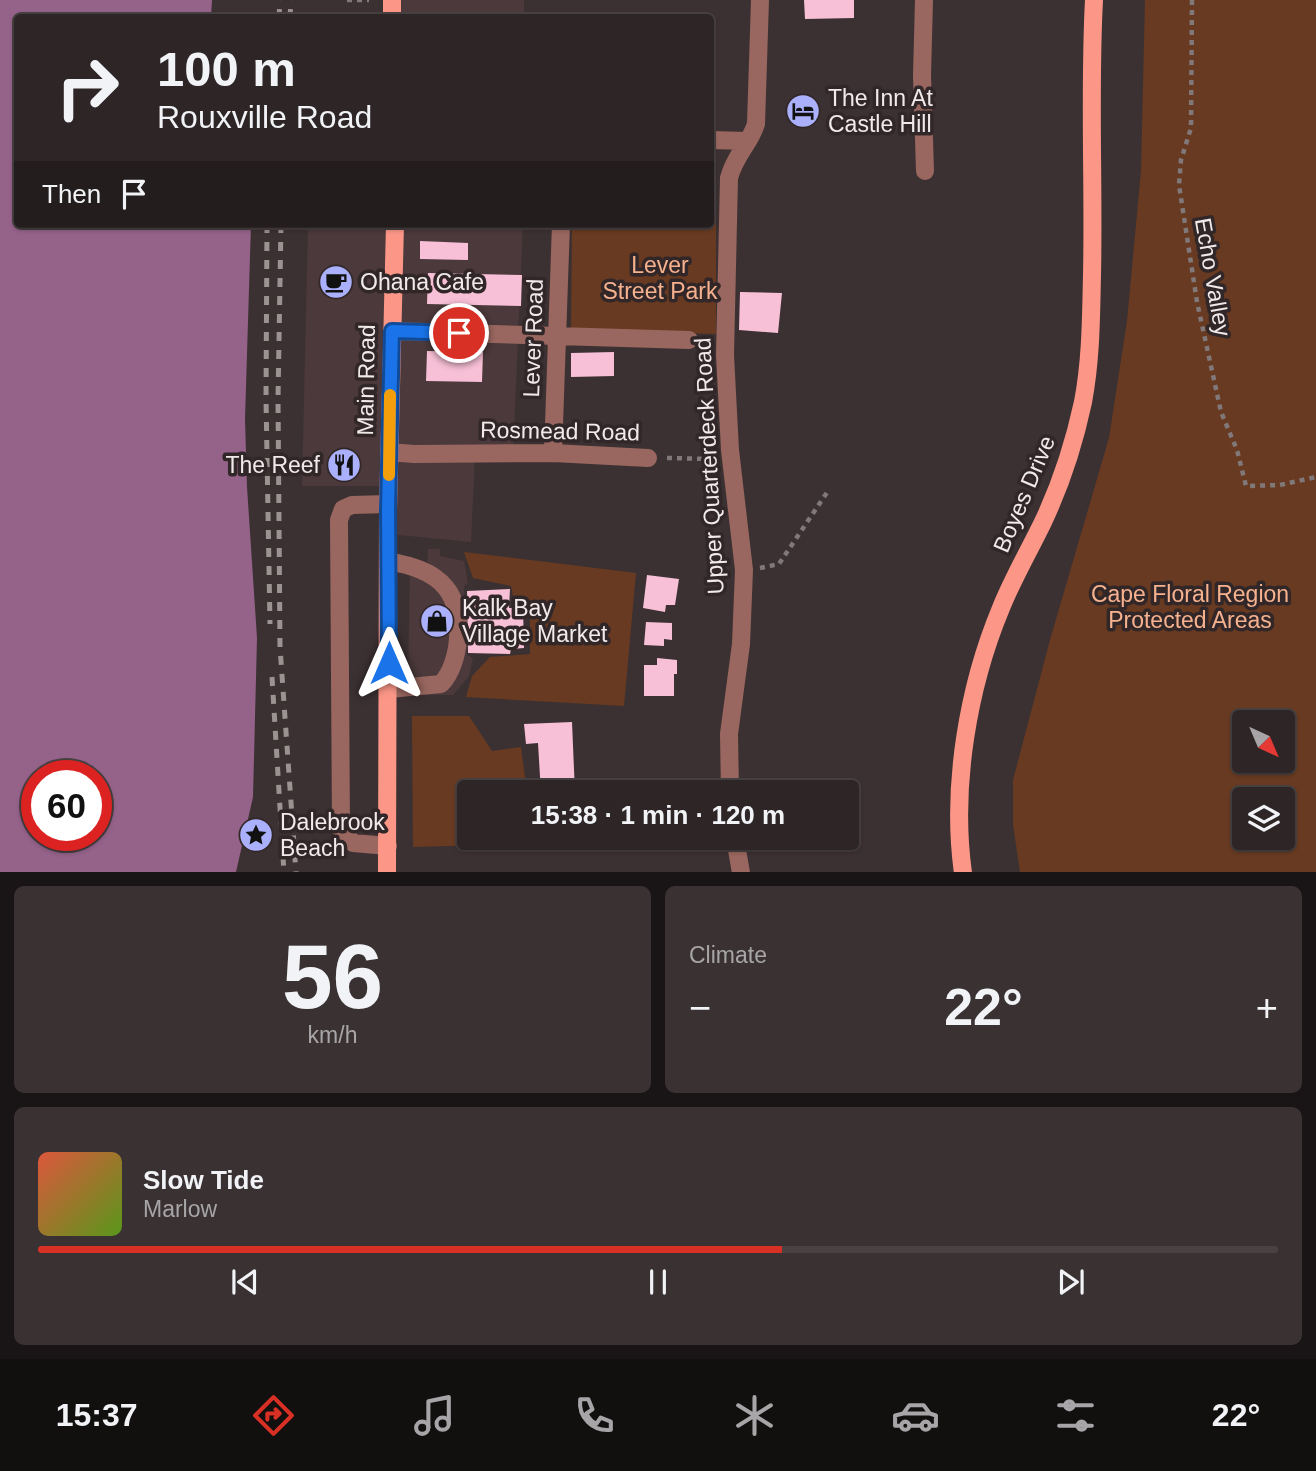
<!DOCTYPE html>
<meta charset="utf-8">
<style>
:root{--surface:#2d2526;--page:#393132;--text:#f1f3f6;--muted:#a7a5a7;--line:#484243;--accent:#d93025}
body{margin:0;font-family:Arial,sans-serif;background:var(--page);color:var(--text);height:100vh;display:flex;flex-direction:column;font-size:26px;white-space:nowrap}
*{box-sizing:border-box;margin:0}
p{font-size:23px;color:var(--muted)}
.icon{flex:none;width:38px;height:38px;fill:none;stroke:currentColor;stroke-width:2;stroke-linecap:round;stroke-linejoin:round}
.map{position:relative;height:872px;overflow:hidden}
.details{display:flex;flex-direction:column;gap:14px;padding:14px;background:#191415;flex:1}
.details>*{flex:none}
.guide{position:absolute;left:14px;top:14px;width:700px;height:214px;border-radius:7px;box-shadow:0 2px 5px #0004,0 0 0 2px var(--line);background:#2d2526;color:var(--text);overflow:hidden}
.needle{width:46px;rotate:136deg}
.controls{position:absolute;left:1232px;top:710px;display:grid;gap:14px}
.controls a{display:grid;place-items:center;width:63px;height:63px;border-radius:7px;background:var(--surface);box-shadow:0 2px 5px #0004,0 0 0 2px var(--line);font-size:35px}
.speed{position:absolute;left:21px;top:760px;display:flex;gap:14px;font-size:35px;font-weight:700;text-align:center}
.speed>*{display:grid;place-content:center;width:91px;height:91px;border-radius:50%;background:var(--surface);box-shadow:0 2px 5px #0004,0 0 0 2px var(--line);line-height:1}
.speed .limit{border:10px solid #d22;background:#fff;color:#111}
.pin{position:absolute;display:grid;place-items:center;width:60px;height:60px;color:#fff;margin:-30px;border:4px solid #fff;border-radius:50%;box-shadow:0 2px 7px #0007}
.me{position:absolute;width:77px;margin:-38px;rotate:0deg;stroke-linejoin:round;filter:drop-shadow(0 0 5px #0008)}
.turn{display:flex;align-items:center;gap:24px;height:147px;padding:0 28px;font-size:32px}
.turn .icon{width:91px;height:91px;stroke-width:2.5}
.turn b{display:block;font-size:49px;line-height:60px}
.then{display:flex;align-items:center;height:66px;padding:0 28px;background:#0003;gap:14px;font-size:26px}
.big{font-size:52px;font-weight:700;line-height:1.1}
.details .widget{flex:1;display:flex;flex-direction:column;justify-content:center;gap:10px;min-width:0;padding:0 24px;border-radius:10px;background:var(--page)}
.details .dial{align-items:center;gap:0}
.dial b{font-size:91px;line-height:1}
.song{display:flex;align-items:center;gap:21px}
.cover{width:84px;height:84px;border-radius:10px;background:linear-gradient(135deg,hsl(10 70% 55%),hsl(90 70% 35%))}
.played{height:7px;border-radius:4px;background:linear-gradient(90deg,var(--accent) 60%,var(--line) 60%)}
.keys{display:flex;justify-content:space-around;direction:ltr}
.heat{display:flex;justify-content:space-between;align-items:center;font-size:38px;direction:ltr}
.details .tiles{flex:1;display:grid;gap:14px;grid-template-columns:1fr 1fr}
.widget:last-child{grid-column:span 2}
.trip{position:absolute;left:457px;top:780px;width:402px;height:70px;border-radius:7px;background:var(--surface);box-shadow:0 2px 5px #0004,0 0 0 2px var(--line);font-weight:700;line-height:70px;text-align:center}
.tab-bar{display:flex;height:112px;justify-content:space-around;align-items:center;background:#120f0f;color:var(--muted)}
.tab-bar .icon{width:49px;height:49px}
.tab-bar .on{color:var(--accent)}
.tab-bar b{font-size:32px;color:var(--text)}
.map>svg:first-child{display:block}
.built{fill:#4b393b}
.green{fill:#683a21;fill-rule:evenodd}
.water{fill:#95628a;fill-rule:evenodd}
.building{fill:#f8c0d6}
.lines{fill:none;stroke-linecap:round;stroke-linejoin:round}
.path{stroke:#817879;stroke-width:4.5;stroke-dasharray:5 5;stroke-linecap:butt}
.minor{stroke:#99675f;stroke-width:18}
.major{stroke:#fc9788;stroke-width:18}
.rail{stroke:#9b9292;stroke-width:5;stroke-dasharray:9 9;stroke-linecap:butt}
.route-casing{stroke:#114b97;stroke-width:18}
.route{stroke:#1a73e8;stroke-width:12}
.slow{stroke:#f59e0b;stroke-width:12}
.labels{text-anchor:middle;dominant-baseline:central;stroke-width:7;stroke-linejoin:round;paint-order:stroke}
.poi-label{font-size:23px;fill:#f1eaea;stroke:#322728;text-anchor:start}
.park-label{font-size:23px;fill:#f6b18e;stroke:#322728}
.street-label{font-size:23px;fill:#f1eaea;stroke:#322728}
</style>
<div class="map">
<svg width="1316" height="873" viewBox="0 0 1316 873">
<rect width="100%" height="100%" fill="#3c3132"/>
<!-- built -->
<path class="built" d="M392,0H524V17H392Z
M308,224H523L513,454H475L471,542L389,534L388,486H302Z
M428,549H440V556L464,561L468,583L464,586L467,655L473,658L469,676L453,695H408L410,556L427,564Z"/>
<!-- green -->
<path class="green" d="M1145,0H1316V872H1020L1013,824V780L1050,640L1109,438L1127,321L1141,171ZM1244,723H1283V761H1244ZM1244,800H1283V838H1244Z
M711,218H716V334L571,330L572,224H710Z
M464,552L636,573L624,706L466,697L472,676L490,657L530,654V605L515,606L511,586L473,578Z
M412,716H469L492,751L521,747L527,793H469V838H525L523,844L413,847Z"/>
<!-- water -->
<path class="water" d="M0,0H212L211,17L18,18V224H251L245,419L247,487L257,638L253,797L236,872H0ZM37,775H96V835H37Z"/>
<!-- building -->
<path class="building" d="M804,0H854V18L805,19Z
M420,241L468,243V260L420,259Z
M428,273L522,275L521,306L427,304Z
M740,292L782,293L778,333L739,330Z
M427,351L483,352L482,382L426,381Z
M614,352V376L571,377V353Z
M647,575L679,579L675,605H666L665,612L643,608Z
M510,589L509,608H523L524,648L511,649L510,654L468,653L467,591Z
M646,622L672,623V640L664,639V646L644,645Z
M657,658L677,660V674H674V696H644V665H657Z
M572,722L575,793H541L538,743L526,744L524,724Z"/>
<g class="lines">
<!-- path -->
<path class="path" d="M347,0H369
M1192,0L1191,128L1181,160L1179,185L1197,302L1221,412L1237,450L1246,486L1280,485L1316,477
M667,458L714,459
M760,568L779,564L828,491"/>
<!-- minor -->
<path class="minor" d="M924,0L922,75L925,171
M710,140L748,141
M392,331L689,340
M389,452L414,454L553,453L648,458
M553,453L561,224
M388,561C409,565 433,571 446,588C465,611 461,664 441,684L389,689
M730,793L729,734L741,644L744,570L730,450L725,355L729,178C735,155 749,145 756,124L760,0
M735,838L741,873
M388,846L353,843L341,829L339,520L343,509L352,505L388,504"/>
<!-- major -->
<path class="major" d="M392,0V18
M387,873L388,510L395,224
M963,873C951,787 968,687 1001,608C1013,578 1029,551 1043,522C1061,484 1074,444 1083,402C1091,360 1091,318 1092,275C1094,184 1089,91 1094,0"/>
<!-- rail -->
<path class="rail" d="M279,18L280,0
M290,18L291,0
M267,224L266,399L270,624
M281,224L278,399L280,647L296,873
M272,677L284,873"/>
</g>
<g class="lines">
<!-- route casing -->
<g class="route-casing">
<path id="route" d="M389,663L388,510L392,331L459,333"/>
</g>
<!-- route -->
<use href="#route" class="route"/>
<!-- slow -->
<path class="slow" d="M389,475L390,395"/>
</g>
<!-- icons -->
<defs>
<g id="hotel-disc" transform="scale(1.75)"><circle r="9.5" fill="#aab0fb" stroke="#322728"/><path d="M-6-4.5h1.5V1H6V5H4.5V3h-9V5H-6ZM-4 0a1.8 1.8 0 1 1 3.6 0ZM.5 0V-2.5h3Q6-2.5 6 0Z" fill="#111"/></g>
<g id="cafe-disc" transform="scale(1.75)"><circle r="9.5" fill="#aab0fb" stroke="#322728"/><path d="M-5.5-4.5H6V0H3Q3 3.5 0 3.5H-2.5Q-5.5 3.5-5.5 0ZM3-3.2v2h1.7v-2ZM-6 4.5H4V6H-6Z" fill="#111"/></g>
<g id="restaurant-disc" transform="scale(1.75)"><circle r="9.5" fill="#aab0fb" stroke="#322728"/><path d="M-5-6h1v4h1v-4h1v4h1v-4h1v5L-1.5 .5V6h-2V.5L-5-1ZM5-6V6H3V1.5H1.5Q1.5-4 5-6Z" fill="#111"/></g>
<g id="shop-disc" transform="scale(1.75)"><circle r="9.5" fill="#aab0fb" stroke="#322728"/><path d="M-5-2.5h2.3a2.7 3.5 0 0 1 5.4 0H5L5.5 6h-11ZM-1.5-2.5h3a1.5 2.3 0 0 0-3 0Z" fill="#111"/></g>
<g id="sight-disc" transform="scale(1.75)"><circle r="9.5" fill="#aab0fb" stroke="#322728"/><path d="M0-6L1.8-2.2L6-1.7L2.9 1.2L3.7 5.4L0 3.3L-3.7 5.4L-2.9 1.2L-6-1.7L-1.8-2.2Z" fill="#111"/></g>
</defs>
<g fill-rule="evenodd">
<use href="#hotel-disc" x="803" y="111"/>
<use href="#cafe-disc" x="336" y="282"/>
<use href="#restaurant-disc" x="344" y="465"/>
<use href="#shop-disc" x="437" y="621"/>
<use href="#sight-disc" x="256" y="835"/>
</g>
<g class="labels">
<!-- poi labels -->
<g class="poi-label">
<text x="828" y="98">The Inn At<tspan x="828" dy="26">Castle Hill</tspan></text>
<text x="360" y="282">Ohana Cafe</text>
<text x="320" y="465" text-anchor="end">The Reef</text>
<text x="462" y="608">Kalk Bay<tspan x="462" dy="26">Village Market</tspan></text>
<text x="280" y="822">Dalebrook<tspan x="280" dy="26">Beach</tspan></text>
</g>
<!-- park labels -->
<g class="park-label">
<text x="660" y="265">Lever<tspan x="660" dy="26">Street Park</tspan></text>
<text x="1190" y="594">Cape Floral Region<tspan x="1190" dy="26">Protected Areas</tspan></text>
</g>
<!-- street labels -->
<g class="street-label">
<text transform="translate(1213 277) rotate(80)">Echo Valley</text>
<text transform="translate(533 338) rotate(-88)">Lever Road</text>
<text transform="translate(366 380) rotate(-89)">Main Road</text>
<text transform="translate(560 431) rotate(1)">Rosmead Road</text>
<text transform="translate(709 466) rotate(-93)">Upper Quarterdeck Road</text>
<text transform="translate(1024 494) rotate(-67)">Boyes Drive</text>
</g>
</g>
</svg>
<div class="controls">
<a><svg class="needle" viewBox="-14 -14 28 28"><path d="M0-13l5 13h-10z" fill="#e53935"/><path d="M0 13l5-13h-10z" fill="#a7a5a7"/></svg></a>
<a><svg class="icon" aria-label="layers" viewBox="0 0 24 24"><path d="M12 4l9 5-9 5-9-5zM3 14l9 5 9-5"/></svg></a>
</div>
<div class="speed"><div class="limit">60</div></div>
<div class="pin" style="left:459px;top:333px;background:#d93025"><svg class="icon" aria-label="arrive" viewBox="0 0 24 24"><path d="M6 21V4h12l-3 4 3 4H6"/></svg></div>
<svg class="me" style="left:389px;top:663px" viewBox="-20 -20 40 40"><path d="M0-17L14 15 0 8-14 15z" fill="#1a73e8" stroke="#fff" stroke-width="4"/></svg>
<div class="trip">15:38 · 1 min · 120 m</div>
<div class="guide">
<div class="turn"><svg class="icon" aria-label="right" viewBox="0 0 24 24"><path d="M7 20v-9h11M14 6l5 5-5 5"/></svg><div><b>100 m</b>Rouxville Road</div></div>
<div class="then">Then<svg class="icon" aria-label="arrive" viewBox="0 0 24 24"><path d="M6 21V4h12l-3 4 3 4H6"/></svg></div>
</div>
</div>
<section class="details">
<div class="tiles">
<div class="widget dial"><b>56</b><p>km/h</p></div>
<div class="widget"><p>Climate</p>
<div class="heat"><a>−</a><b class="big">22°</b><a>+</a></div>
</div>
<div class="widget">
<div class="song"><i class="cover"></i><div><b>Slow Tide</b><p>Marlow</p></div></div>
<div class="played"></div>
<div class="keys"><svg class="icon" aria-label="previous" viewBox="0 0 24 24"><path d="M18 5L8 12l10 7zM5 5v14"/></svg><svg class="icon" aria-label="pause" viewBox="0 0 24 24"><path d="M8 5v14M16 5v14"/></svg><svg class="icon" aria-label="next" viewBox="0 0 24 24"><path d="M6 5l10 7-10 7zM19 5v14"/></svg></div>
</div>
</div>
</section>
<nav class="tab-bar">
<b>15:37</b>
<svg class="icon on" aria-label="directions" viewBox="0 0 24 24"><path d="M12 3l9 9-9 9-9-9zM9 14v-3h6M13 9l2 2-2 2"/></svg>
<svg class="icon" aria-label="music" viewBox="0 0 24 24"><path d="M9 18V5l10-2v13"/><circle cx="6" cy="18" r="3"/><circle cx="16" cy="16" r="3"/></svg>
<svg class="icon" aria-label="phone" viewBox="0 0 24 24"><path d="M5 4h4l2 5-3 2q2 4 5 5l2-3 5 2v4C11 20 4 13 5 4z"/></svg>
<svg class="icon" aria-label="climate" viewBox="0 0 24 24"><path d="M12 3v18M4 7l16 10M4 17L20 7"/></svg>
<svg class="icon" aria-label="car" viewBox="0 0 24 24"><path d="M5 17H2v-5l4-1 3-4h7l3 4 3 1v5h-3M9 17h6M6 11h13"/><circle cx="7" cy="17" r="2"/><circle cx="17" cy="17" r="2"/></svg>
<svg class="icon" aria-label="filters" viewBox="0 0 24 24"><path d="M4 7h16M4 17h16"/><circle cx="9" cy="7" r="2"/><circle cx="15" cy="17" r="2"/></svg>
<b>22°</b>
</nav>
